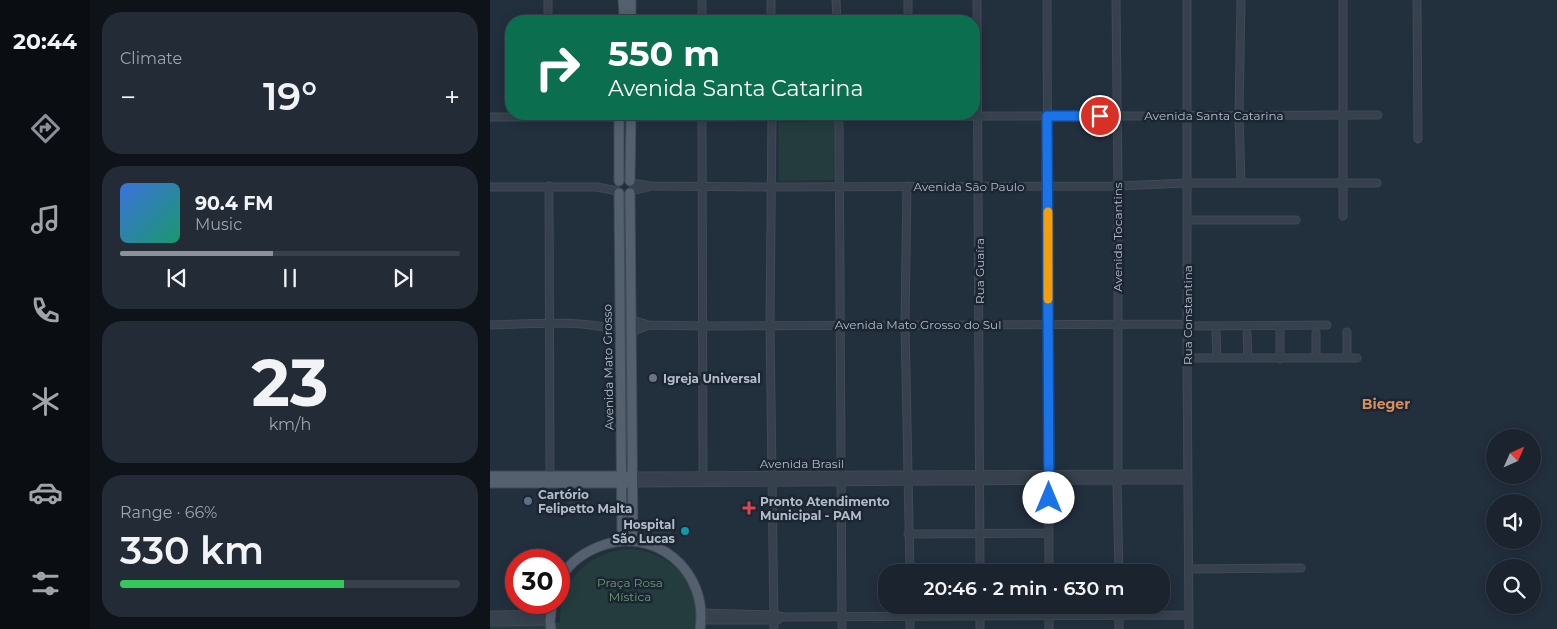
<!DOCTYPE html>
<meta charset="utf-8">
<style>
:root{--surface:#1a232e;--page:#232b36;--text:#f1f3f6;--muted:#9fa4aa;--line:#38404a;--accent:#8c9099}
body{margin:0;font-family:Montserrat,sans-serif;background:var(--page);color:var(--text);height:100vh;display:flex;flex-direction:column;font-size:19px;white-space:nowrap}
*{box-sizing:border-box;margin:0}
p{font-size:16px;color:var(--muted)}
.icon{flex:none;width:28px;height:28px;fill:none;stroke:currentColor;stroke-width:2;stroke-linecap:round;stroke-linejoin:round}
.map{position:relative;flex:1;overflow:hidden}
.panel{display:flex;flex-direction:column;gap:12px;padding:12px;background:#0e1319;width:400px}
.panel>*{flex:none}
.hud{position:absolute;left:15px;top:15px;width:475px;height:105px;border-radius:20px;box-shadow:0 2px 12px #0003,0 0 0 1px var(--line);background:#0b6e4f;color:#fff;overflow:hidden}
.needle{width:32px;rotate:45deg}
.buttons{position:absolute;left:996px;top:429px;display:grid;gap:10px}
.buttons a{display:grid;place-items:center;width:55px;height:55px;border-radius:50%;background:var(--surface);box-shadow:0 2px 12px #0003,0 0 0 1px var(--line);font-size:25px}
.speed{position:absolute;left:15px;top:549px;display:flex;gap:10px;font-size:25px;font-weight:700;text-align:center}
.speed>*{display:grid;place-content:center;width:65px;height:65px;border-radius:50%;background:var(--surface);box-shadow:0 2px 12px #0003,0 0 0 1px var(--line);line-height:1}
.speed .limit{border:8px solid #d22;background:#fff;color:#111}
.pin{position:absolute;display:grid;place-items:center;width:42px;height:42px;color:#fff;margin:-21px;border:2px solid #fff;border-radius:50%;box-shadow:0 1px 5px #0007}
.me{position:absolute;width:55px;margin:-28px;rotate:0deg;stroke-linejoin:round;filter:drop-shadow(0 0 4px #0008)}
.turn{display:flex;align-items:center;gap:18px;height:105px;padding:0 20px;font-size:22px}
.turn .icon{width:65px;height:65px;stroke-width:2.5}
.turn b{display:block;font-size:35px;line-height:42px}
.big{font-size:38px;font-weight:600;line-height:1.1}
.panel .card{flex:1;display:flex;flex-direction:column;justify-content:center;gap:8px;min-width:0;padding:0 18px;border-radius:20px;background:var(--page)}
.panel .dial{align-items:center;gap:0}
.dial b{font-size:65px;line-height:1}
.song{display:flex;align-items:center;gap:15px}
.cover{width:60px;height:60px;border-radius:8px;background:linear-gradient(135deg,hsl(220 70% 55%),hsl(160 70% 35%))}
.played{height:5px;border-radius:2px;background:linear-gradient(90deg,var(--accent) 45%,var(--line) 45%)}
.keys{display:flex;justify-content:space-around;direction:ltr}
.heat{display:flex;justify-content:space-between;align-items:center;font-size:28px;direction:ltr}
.charge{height:8px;border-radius:4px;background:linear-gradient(90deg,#34c759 66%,var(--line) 0)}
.trip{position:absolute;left:388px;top:564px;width:292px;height:50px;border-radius:20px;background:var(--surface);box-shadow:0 2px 12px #0003,0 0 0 1px var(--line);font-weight:600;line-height:50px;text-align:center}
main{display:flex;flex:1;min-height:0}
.menu{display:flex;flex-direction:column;width:90px;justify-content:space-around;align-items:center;background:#0a0e12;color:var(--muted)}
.menu .icon{width:35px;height:35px}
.menu .active{color:var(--accent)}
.menu b{font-size:22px;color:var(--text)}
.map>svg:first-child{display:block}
.green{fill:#243c3e}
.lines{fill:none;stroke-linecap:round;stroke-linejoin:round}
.minor-casing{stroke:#3f4a56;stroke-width:9}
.major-casing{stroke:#3f4a56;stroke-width:11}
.minor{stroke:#36414d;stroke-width:7}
.major{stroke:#54606d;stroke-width:9}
.route-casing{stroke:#114b97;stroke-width:12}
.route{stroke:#1a73e8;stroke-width:9}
.slow{stroke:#f59e0b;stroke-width:9}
.worship-dot{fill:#6b7280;stroke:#1b2632;stroke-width:2}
.service-dot{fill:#5c6f8a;stroke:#1b2632;stroke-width:2}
.health-dot{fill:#e0444e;stroke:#1b2632;stroke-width:2}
.culture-dot{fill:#0f9aa8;stroke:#1b2632;stroke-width:2}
.labels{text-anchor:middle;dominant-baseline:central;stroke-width:5;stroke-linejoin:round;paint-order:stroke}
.street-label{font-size:12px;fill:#b2bbc9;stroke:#1b2632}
.poi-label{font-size:12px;font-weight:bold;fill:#b2bbc9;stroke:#1b2632;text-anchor:start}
.park-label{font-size:12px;fill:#689b72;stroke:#1b2632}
.neighbourhood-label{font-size:14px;font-weight:bold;fill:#d88f5d;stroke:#1b2632}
</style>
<main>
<nav class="menu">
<b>20:44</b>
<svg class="icon active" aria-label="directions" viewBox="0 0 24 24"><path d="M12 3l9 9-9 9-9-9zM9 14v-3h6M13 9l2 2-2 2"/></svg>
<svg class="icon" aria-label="music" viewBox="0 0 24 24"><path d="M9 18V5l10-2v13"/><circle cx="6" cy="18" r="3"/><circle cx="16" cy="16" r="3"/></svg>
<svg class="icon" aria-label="phone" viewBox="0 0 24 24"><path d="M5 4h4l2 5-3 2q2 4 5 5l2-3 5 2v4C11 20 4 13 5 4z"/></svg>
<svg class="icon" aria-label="climate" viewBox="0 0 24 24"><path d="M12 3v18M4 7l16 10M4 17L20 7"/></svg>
<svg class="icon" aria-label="car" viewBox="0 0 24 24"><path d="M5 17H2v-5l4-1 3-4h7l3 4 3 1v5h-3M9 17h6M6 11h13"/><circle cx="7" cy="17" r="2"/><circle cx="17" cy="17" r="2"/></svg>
<svg class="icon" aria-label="filters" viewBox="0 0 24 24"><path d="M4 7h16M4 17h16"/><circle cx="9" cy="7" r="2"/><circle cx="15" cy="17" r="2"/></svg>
</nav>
<section class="panel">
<div class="card"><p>Climate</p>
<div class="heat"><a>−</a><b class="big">19°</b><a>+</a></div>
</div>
<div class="card">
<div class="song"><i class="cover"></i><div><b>90.4 FM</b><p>Music</p></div></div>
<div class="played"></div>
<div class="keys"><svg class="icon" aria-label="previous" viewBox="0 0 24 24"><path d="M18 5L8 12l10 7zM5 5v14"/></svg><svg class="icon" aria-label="pause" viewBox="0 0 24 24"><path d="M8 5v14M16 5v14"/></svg><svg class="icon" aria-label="next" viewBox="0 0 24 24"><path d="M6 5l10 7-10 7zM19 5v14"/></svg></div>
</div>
<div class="card dial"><b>23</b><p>km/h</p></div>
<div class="card"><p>Range · 66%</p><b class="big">330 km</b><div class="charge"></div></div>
</section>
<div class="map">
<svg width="1067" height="629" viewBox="0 0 1067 629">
<rect width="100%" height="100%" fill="#222f3d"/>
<!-- green -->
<path class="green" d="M347,121L345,180L289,181L288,122Z
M77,490H98L99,515H78Z
M181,527V541L169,545L149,539L146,535V528Z
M140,549C170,551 196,569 205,598C208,607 208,619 209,629H66L64,623H70C68,582 100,550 140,549Z
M0,623L55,624L56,629H0Z"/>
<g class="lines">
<!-- minor casing -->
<g class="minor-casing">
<path id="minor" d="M58,0V21
M212,0V21
M281,0V21
M346,0L347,21
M487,0L490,572
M557,0L559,572
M626,0L628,186V473
M697,0V358L699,629
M853,0V216
M927,0L928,139
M418,21V0
M212,114L213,478
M282,114L280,325L284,629
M349,114L352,629
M0,117H129
M140,117L888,115
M142,183L161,186L282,187L628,186L697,183H887
M751,183L749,115L751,0
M59,186L60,475
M417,186L415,324L420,572
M0,187H107L127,191
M142,191L158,187
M697,220H806
M142,320L159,325L213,326L697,324
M0,325C40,324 92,319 130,331
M697,326L837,325
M790,330V359
M141,332L159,325
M726,332L727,358
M857,332V358
M757,333L758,358
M826,333V358
M697,358H867
M630,474H698
M142,476L625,474
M631,480H698
M627,481L629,572
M142,483L625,480
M418,534L559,533
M699,569L811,568
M420,605V629
M490,605V629
M559,605V629
M629,605V629
M211,613L284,615L294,617L699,615
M0,615L60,614
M211,620H288
M0,622L60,621"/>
</g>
<!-- major casing -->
<g class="major-casing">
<path id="major" d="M133,0L134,14L137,17L141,14
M141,0V19
M129,181V114
M140,181L141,114
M129,193L132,541
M140,193L143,540
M0,476H136
M0,483H137
M69,582C76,566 91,554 108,547C163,524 219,570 210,629
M61,629L60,621L62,602"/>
</g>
<!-- minor -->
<use href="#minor" class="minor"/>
<!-- major -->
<use href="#major" class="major"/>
</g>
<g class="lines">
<!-- route casing -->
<g class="route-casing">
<path id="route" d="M559,498L557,116H610"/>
</g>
<!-- route -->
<use href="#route" class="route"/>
<!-- slow -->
<path class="slow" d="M558,212V299"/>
</g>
<!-- markers -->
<circle class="worship-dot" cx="163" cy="378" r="5"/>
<circle class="service-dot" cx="38" cy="501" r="5"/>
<path class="health-dot" d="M256.5 500.5h5v5h5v5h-5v5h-5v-5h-5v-5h5z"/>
<circle class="culture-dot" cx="195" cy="531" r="5"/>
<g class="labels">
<!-- street labels -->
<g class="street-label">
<text x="724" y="115">Avenida Santa Catarina</text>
<text x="479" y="186">Avenida São Paulo</text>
<text transform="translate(627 237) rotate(-90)">Avenida Tocantins</text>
<text transform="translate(489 271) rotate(-90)">Rua Guaíra</text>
<text transform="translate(697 315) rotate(-90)">Rua Constantina</text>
<text x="428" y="324">Avenida Mato Grosso do Sul</text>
<text transform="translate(118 367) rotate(-91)">Avenida Mato Grosso</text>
<text x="312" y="463">Avenida Brasil</text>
</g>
<!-- poi labels -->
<g class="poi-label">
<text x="173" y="378">Igreja Universal</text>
<text x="48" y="494">Cartório<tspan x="48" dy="14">Felipetto Malta</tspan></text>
<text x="270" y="501">Pronto Atendimento<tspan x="270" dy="14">Municipal - PAM</tspan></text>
<text x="185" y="524" text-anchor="end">Hospital<tspan x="185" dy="14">São Lucas</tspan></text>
</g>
<!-- park labels -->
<g class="park-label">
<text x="140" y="582">Praça Rosa<tspan x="140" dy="14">Mística</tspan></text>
</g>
<!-- neighbourhood labels -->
<g class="neighbourhood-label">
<text x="896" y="404">Bieger</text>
</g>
</g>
</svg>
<div class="buttons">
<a><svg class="needle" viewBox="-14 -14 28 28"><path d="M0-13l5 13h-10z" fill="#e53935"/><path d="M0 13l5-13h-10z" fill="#9fa4aa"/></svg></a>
<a><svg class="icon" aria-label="sound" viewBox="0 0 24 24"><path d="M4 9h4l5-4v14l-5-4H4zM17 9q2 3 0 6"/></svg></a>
<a><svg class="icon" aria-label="search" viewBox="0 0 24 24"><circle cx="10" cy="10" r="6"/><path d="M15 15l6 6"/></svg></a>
</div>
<div class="speed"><div class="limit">30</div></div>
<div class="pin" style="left:610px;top:116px;background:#d93025"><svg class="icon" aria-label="arrive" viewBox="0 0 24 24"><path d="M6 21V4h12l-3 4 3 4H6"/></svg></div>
<svg class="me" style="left:559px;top:498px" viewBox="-20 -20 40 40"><circle r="19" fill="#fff"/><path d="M0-13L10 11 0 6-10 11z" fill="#1a73e8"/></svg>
<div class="trip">20:46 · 2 min · 630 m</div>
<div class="hud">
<div class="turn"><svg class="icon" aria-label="right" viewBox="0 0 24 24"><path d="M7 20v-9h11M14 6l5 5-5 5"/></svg><div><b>550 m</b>Avenida Santa Catarina</div></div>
</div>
</div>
</main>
